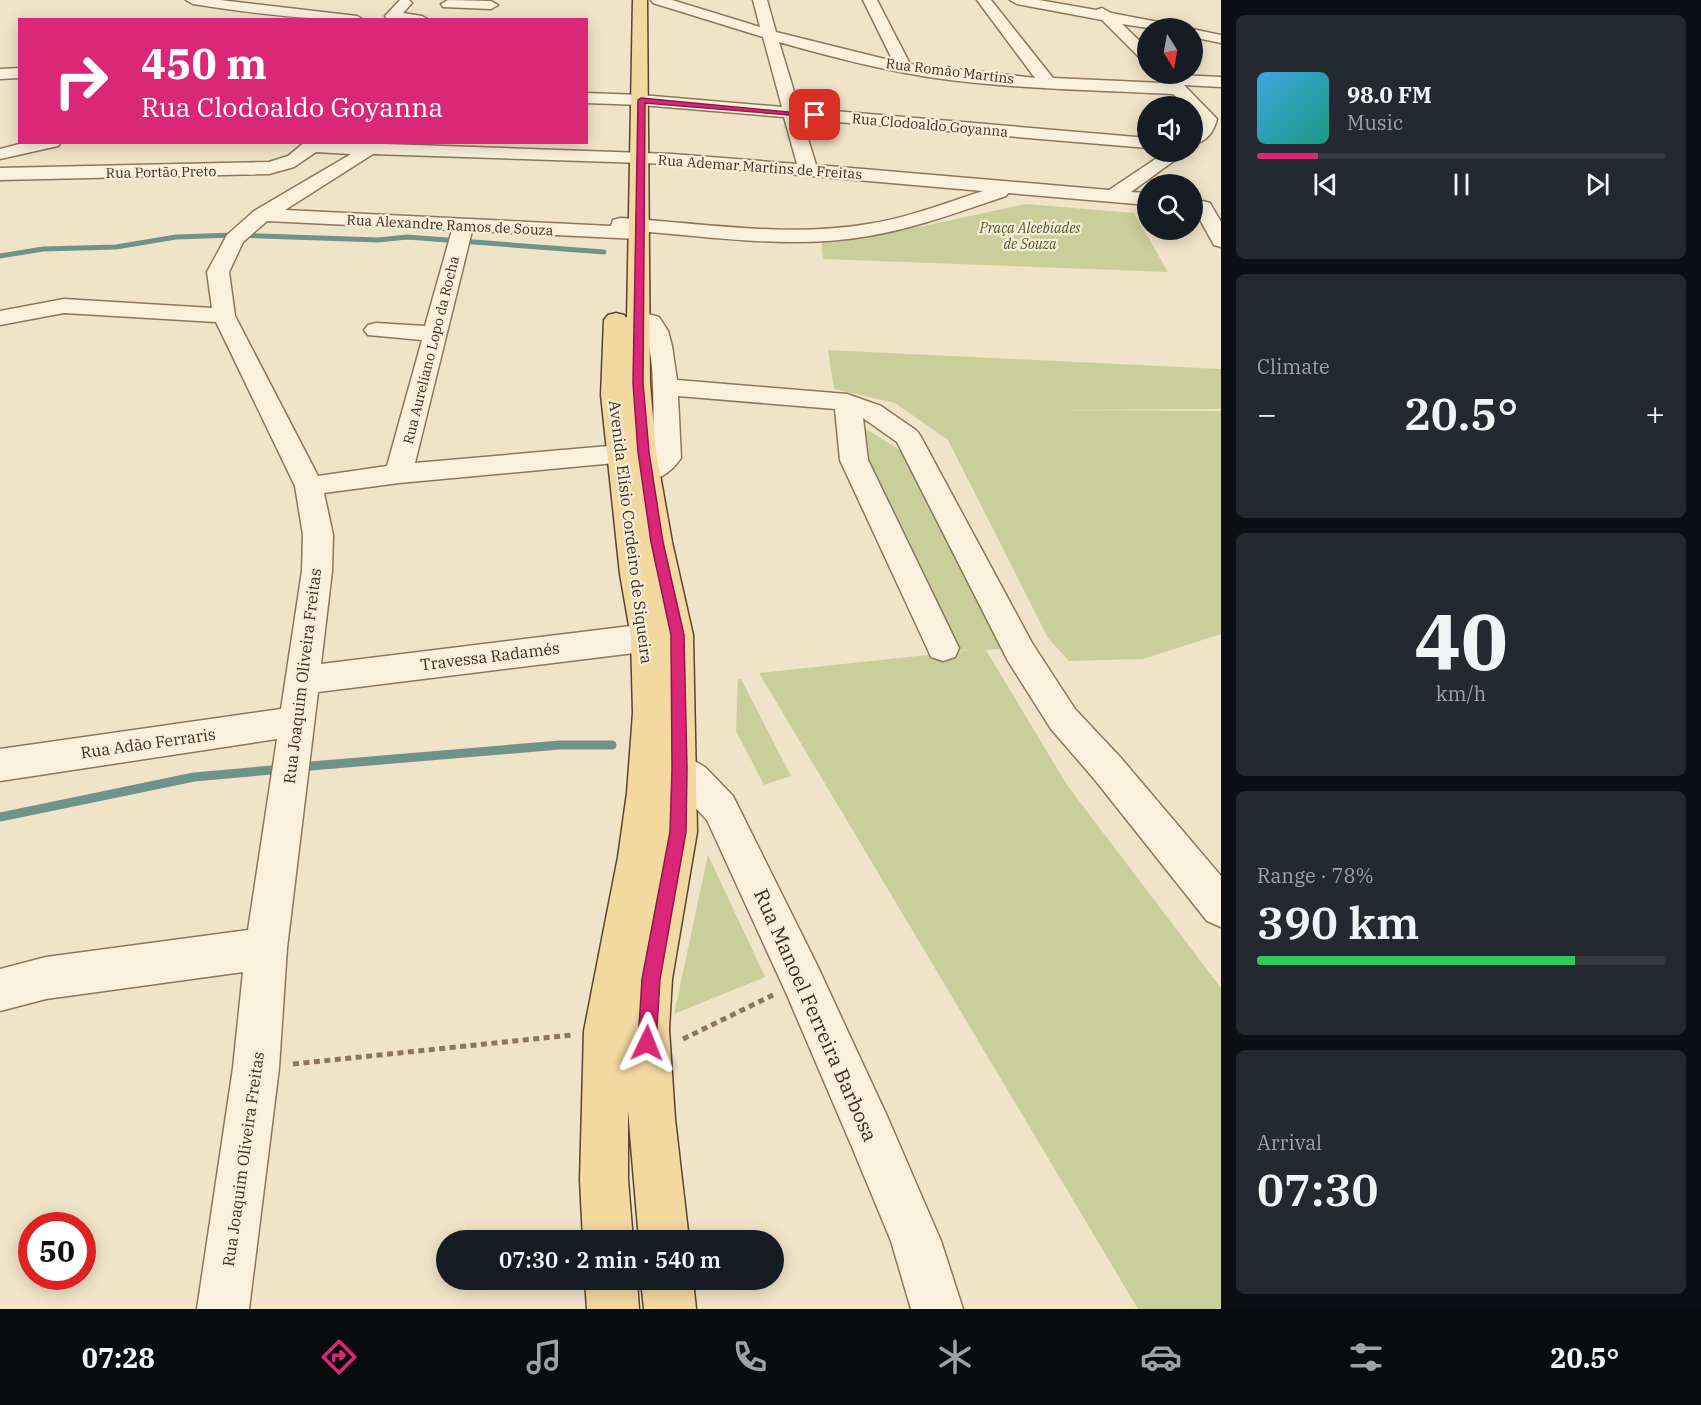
<!DOCTYPE html>
<meta charset="utf-8">
<style>
:root{--surface:#171b24;--page:#242831;--text:#f1f3f6;--muted:#9ea1a6;--line:#363941;--accent:#db2777}
body{margin:0;font-family:"IBM Plex Serif",serif;background:var(--page);color:var(--text);height:100vh;display:flex;flex-direction:column;font-size:22px;white-space:nowrap}
*{box-sizing:border-box;margin:0}
p{font-size:20px;color:var(--muted)}
.icon{flex:none;width:33px;height:33px;fill:none;stroke:currentColor;stroke-width:2;stroke-linecap:round;stroke-linejoin:round}
.map{position:relative;flex:1;overflow:hidden}
.drawer{display:flex;flex-direction:column;gap:15px;padding:15px;background:#0d0f14;width:480px}
.drawer>*{flex:none}
.top-card{position:absolute;left:18px;top:18px;width:570px;height:126px;border-radius:0px;box-shadow:0 3px 15px #0003;background:#db2777;color:#fff;overflow:hidden}
.needle{width:39px;rotate:169deg}
.buttons{position:absolute;left:1137px;top:18px;display:grid;gap:12px}
.buttons a{display:grid;place-items:center;width:66px;height:66px;border-radius:50%;background:var(--surface);box-shadow:0 3px 15px #0003;font-size:30px}
.speed{position:absolute;left:18px;top:1212px;display:flex;gap:12px;font-size:30px;font-weight:700;text-align:center}
.speed>*{display:grid;place-content:center;width:78px;height:78px;border-radius:50%;background:var(--surface);box-shadow:0 3px 15px #0003;line-height:1}
.speed .limit{border:9px solid #d22;background:#fff;color:#111}
.pin{position:absolute;display:grid;place-items:center;width:51px;height:51px;color:#fff;margin:-26px;border-radius:12px;box-shadow:0 3px 9px #0006}
.me{position:absolute;width:66px;margin:-33px;rotate:2deg;stroke-linejoin:round;filter:drop-shadow(0 0 4px #0008)}
.turn{display:flex;align-items:center;gap:21px;height:126px;padding:0 24px;font-size:27px}
.turn .icon{width:78px;height:78px;stroke-width:2.5}
.turn b{display:block;font-size:42px;line-height:51px}
.big{font-size:45px;font-weight:600;line-height:1.1}
.drawer .tile{flex:1;display:flex;flex-direction:column;justify-content:center;gap:9px;min-width:0;padding:0 21px;border-radius:9px;background:var(--page)}
.drawer .dial{align-items:center;gap:0}
.dial b{font-size:78px;line-height:1}
.song{display:flex;align-items:center;gap:18px}
.cover{width:72px;height:72px;border-radius:9px;background:linear-gradient(135deg,hsl(200 70% 55%),hsl(170 70% 35%))}
.played{height:6px;border-radius:3px;background:linear-gradient(90deg,var(--accent) 15%,var(--line) 15%)}
.keys{display:flex;justify-content:space-around;direction:ltr}
.heat{display:flex;justify-content:space-between;align-items:center;font-size:33px;direction:ltr}
.charge{height:9px;border-radius:4px;background:linear-gradient(90deg,#34c759 78%,var(--line) 0)}
.trip{position:absolute;left:436px;top:1230px;width:348px;height:60px;border-radius:30px;background:var(--surface);box-shadow:0 3px 15px #0003;font-weight:600;line-height:60px;text-align:center}
.tabs{display:flex;height:96px;justify-content:space-around;align-items:center;background:#090b0e;color:var(--muted)}
.tabs .icon{width:42px;height:42px}
.tabs .selected{color:var(--accent)}
.tabs b{font-size:27px;color:var(--text)}
main{display:flex;flex:1;min-height:0}
.map>svg:first-child{display:block}
.green{fill:#c9cf9b}
.lines{fill:none;stroke-linecap:round;stroke-linejoin:round}
.stream-far1{stroke:#6f938a;stroke-width:5}
.stream{stroke:#6f938a;stroke-width:9}
.minor-casing{stroke:#8d765c;stroke-width:3}
.major-casing{stroke:#5b4430;stroke-width:3}
.path{stroke:#8d765c;stroke-width:5;stroke-dasharray:6 4.5;stroke-linecap:butt}
.minor{fill:#faf1dc;fill-rule:evenodd}
.major{fill:#f3d9a0;fill-rule:evenodd}
.route{fill:#db2777;stroke:#8e194d;stroke-width:1.5}
.labels{text-anchor:middle;dominant-baseline:central;stroke-width:4.5;stroke-linejoin:round;paint-order:stroke}
.far-street-label{font-size:14px;fill:#3d2e20;stroke:#f7eed8}
.far-park-label{font-size:14px;font-style:italic;fill:#4d5a26;stroke:#f7eed8}
.street-label{font-size:16px;fill:#3d2e20;stroke:#f7eed8}
.near-street-label{font-size:20px;fill:#3d2e20;stroke:#f7eed8}
</style>
<main>
<div class="map">
<svg width="1221" height="1309" viewBox="0 0 1221 1309">
<rect width="100%" height="100%" fill="#f0e4c8"/>
<!-- green -->
<path class="green" d="M1026,204L1134,213L1168,272L823,259L821,239L872,237Z
M828,350L1221,369V409L1056,410L1221,411V634L1143,659L1069,661L1048,638L948,440L895,403L834,389Z
M852,420L906,454L1015,648L986,650L1067,785L1221,988V1309H1138L759,673L973,650L954,651L859,459Z
M738,679H741L791,776L764,785L736,731Z
M708,855L765,977L674,1014Z"/>
<g class="lines">
<!-- stream-far1 -->
<path class="stream-far1" d="M0,256L43,249L116,247L176,237L234,235L378,240L407,237L604,252"/>
<!-- stream -->
<path class="stream" d="M299,767L560,745H612
M0,817L194,777L283,769"/>
<!-- minor casing -->
<g class="minor-casing">
<path id="minor" d="M186,0H220L357,16L364,20C306,20 250,13 193,4Z
M400,0H409L412,3L403,13L422,16L429,20L387,19L385,16Z
M448,0L491,1L498,5L491,9L443,7L441,4Z
M651,0H672L760,27L753,0H767L776,32L893,61L863,0H877L910,64L1035,78L977,0H991L1053,78L1163,83L1157,74L1221,77V87L1184,85L1217,119C1214,132 1206,142 1192,145V131L1198,127L1199,120L1192,113V106H1186L1173,94C1094,90 1014,89 935,78C882,70 831,57 779,42L799,108L1148,138V148L802,119L816,165L1109,190L1166,152H1186L1131,192L1148,193V205L1008,193L1006,196C961,211 916,228 869,236C796,249 721,238 649,232L646,237L639,239L472,231L415,463L643,443L653,447C653,418 657,351 642,327L629,323L626,318L629,313L637,311L659,317L668,331L672,346L677,380L847,394L881,406L917,431L921,437L1032,643L1075,709L1121,758L1221,876V927L1207,921L1095,780L1051,729L1008,661L897,442L863,418L868,460L959,648L955,657L943,661L931,657L927,648L840,460L835,409L678,396L681,458C671,473 655,484 637,479L633,473L647,460L399,483L324,493L333,535L332,571L321,664L647,624L675,622L686,626L691,635L686,644L675,648L318,692L287,948L279,1068L249,1309H197L233,1068L243,972L46,999L0,1011V969L46,957L248,930L277,739L0,781V749L281,709L302,571L303,535L295,486L216,322L64,313L0,325V311L64,299L212,308L207,272L227,235L254,211L351,154L316,152L294,167L269,174L0,180V168L269,162L288,156L305,142H387L385,144L672,154L797,164L784,117L641,105L586,103V93L641,95L782,107L763,37L653,3ZM373,154L672,164L983,191C945,203 908,218 868,224C786,238 702,223 620,218L613,220L611,226L285,210ZM267,221L452,230L425,326L376,323L368,325L364,330L368,335L422,340L387,466L318,476L235,316L229,272L243,242Z
M1010,0H1039L1096,10L1102,8L1111,13L1169,24L1176,28H1148L1122,24L1148,49V62L1143,61L1102,20L1017,4Z
M1192,29L1221,35V43L1192,37Z
M20,68V78L0,79V69Z
M27,142H61L58,146L0,159V149Z
M1203,201L1210,203L1221,222V247L1214,245L1193,207L1196,203Z
M656,743L680,753L705,767L733,796L817,965L887,1116L941,1241L963,1309H911L891,1241L852,1147L787,995L707,820L679,790L643,770L638,759L643,748Z"/>
</g>
<!-- major casing -->
<g class="major-casing">
<path id="major" d="M633,0H647L650,383L656,452L672,542L693,635L697,832L672,979L669,1029L675,1119L689,1240H639L628,1110V1180L633,1240H583L580,1180L584,1031L618,857L627,793L633,713L631,637L620,574L601,395L604,320L608,315L616,313L624,315L627,319Z
M585,1280H637L639,1309H587Z
M641,1280H693L696,1309H644Z"/>
</g>
<!-- path -->
<path class="path" d="M683,1039L773,995
M293,1064L572,1035"/>
<!-- minor -->
<use href="#minor" class="minor"/>
<!-- major -->
<use href="#major" class="major"/>
</g>
<!-- route -->
<path class="route" d="M641,98L819,115L815,117L645,103L643,383L649,452L663,542L684,635L687,769L686,832L660,979L656,1043L654,1049L647,1052L641,1049L638,1043L642,979L670,832L672,769L671,635L651,542L638,452L633,383L638,100Z"/>
<g class="labels">
<!-- far-street labels -->
<g class="far-street-label">
<text transform="translate(950 71) rotate(7)">Rua Romão Martins</text>
<text transform="translate(930 125) rotate(5)">Rua Clodoaldo Goyanna</text>
<text transform="translate(760 167) rotate(4)">Rua Ademar Martins de Freitas</text>
<text transform="translate(161 172) rotate(-1)">Rua Portão Preto</text>
<text transform="translate(450 225) rotate(3)">Rua Alexandre Ramos de Souza</text>
<text transform="translate(431 350) rotate(-76)">Rua Aureliano Lopo da Rocha</text>
</g>
<!-- far-park labels -->
<g class="far-park-label">
<text x="1030" y="228">Praça Alcebíades<tspan x="1030" dy="16">de Souza</tspan></text>
</g>
<!-- street labels -->
<g class="street-label">
<text transform="translate(631 532) rotate(83)">Avenida Elísio Cordeiro de Siqueira</text>
<text transform="translate(490 656) rotate(-7)">Travessa Radamés</text>
<text transform="translate(302 676) rotate(-83)">Rua Joaquim Oliveira Freitas</text>
<text transform="translate(148 743) rotate(-8)">Rua Adão Ferraris</text>
<text transform="translate(243 1159) rotate(-82)">Rua Joaquim Oliveira Freitas</text>
</g>
<!-- near-street labels -->
<g class="near-street-label">
<text transform="translate(816 1015) rotate(66)">Rua Manoel Ferreira Barbosa</text>
</g>
</g>
</svg>
<div class="buttons">
<a><svg class="needle" viewBox="-14 -14 28 28"><path d="M0-13l5 13h-10z" fill="#e53935"/><path d="M0 13l5-13h-10z" fill="#9ea1a6"/></svg></a>
<a><svg class="icon" aria-label="sound" viewBox="0 0 24 24"><path d="M4 9h4l5-4v14l-5-4H4zM17 9q2 3 0 6"/></svg></a>
<a><svg class="icon" aria-label="search" viewBox="0 0 24 24"><circle cx="10" cy="10" r="6"/><path d="M15 15l6 6"/></svg></a>
</div>
<div class="speed"><div class="limit">50</div></div>
<div class="pin" style="left:815px;top:115px;background:#d93025"><svg class="icon" aria-label="arrive" viewBox="0 0 24 24"><path d="M6 21V4h12l-3 4 3 4H6"/></svg></div>
<svg class="me" style="left:647px;top:1043px" viewBox="-20 -20 40 40"><path d="M0-17L14 15 0 8-14 15z" fill="#db2777" stroke="#fff" stroke-width="4"/></svg>
<div class="trip">07:30 · 2 min · 540 m</div>
<div class="top-card">
<div class="turn"><svg class="icon" aria-label="right" viewBox="0 0 24 24"><path d="M7 20v-9h11M14 6l5 5-5 5"/></svg><div><b>450 m</b>Rua Clodoaldo Goyanna</div></div>
</div>
</div>
<section class="drawer">
<div class="tile">
<div class="song"><i class="cover"></i><div><b>98.0 FM</b><p>Music</p></div></div>
<div class="played"></div>
<div class="keys"><svg class="icon" aria-label="previous" viewBox="0 0 24 24"><path d="M18 5L8 12l10 7zM5 5v14"/></svg><svg class="icon" aria-label="pause" viewBox="0 0 24 24"><path d="M8 5v14M16 5v14"/></svg><svg class="icon" aria-label="next" viewBox="0 0 24 24"><path d="M6 5l10 7-10 7zM19 5v14"/></svg></div>
</div>
<div class="tile"><p>Climate</p>
<div class="heat"><a>−</a><b class="big">20.5°</b><a>+</a></div>
</div>
<div class="tile dial"><b>40</b><p>km/h</p></div>
<div class="tile"><p>Range · 78%</p><b class="big">390 km</b><div class="charge"></div></div>
<div class="tile"><p>Arrival</p><b class="big">07:30</b></div>
</section>
</main>
<nav class="tabs">
<b>07:28</b>
<svg class="icon selected" aria-label="directions" viewBox="0 0 24 24"><path d="M12 3l9 9-9 9-9-9zM9 14v-3h6M13 9l2 2-2 2"/></svg>
<svg class="icon" aria-label="music" viewBox="0 0 24 24"><path d="M9 18V5l10-2v13"/><circle cx="6" cy="18" r="3"/><circle cx="16" cy="16" r="3"/></svg>
<svg class="icon" aria-label="phone" viewBox="0 0 24 24"><path d="M5 4h4l2 5-3 2q2 4 5 5l2-3 5 2v4C11 20 4 13 5 4z"/></svg>
<svg class="icon" aria-label="climate" viewBox="0 0 24 24"><path d="M12 3v18M4 7l16 10M4 17L20 7"/></svg>
<svg class="icon" aria-label="car" viewBox="0 0 24 24"><path d="M5 17H2v-5l4-1 3-4h7l3 4 3 1v5h-3M9 17h6M6 11h13"/><circle cx="7" cy="17" r="2"/><circle cx="17" cy="17" r="2"/></svg>
<svg class="icon" aria-label="filters" viewBox="0 0 24 24"><path d="M4 7h16M4 17h16"/><circle cx="9" cy="7" r="2"/><circle cx="15" cy="17" r="2"/></svg>
<b>20.5°</b>
</nav>
